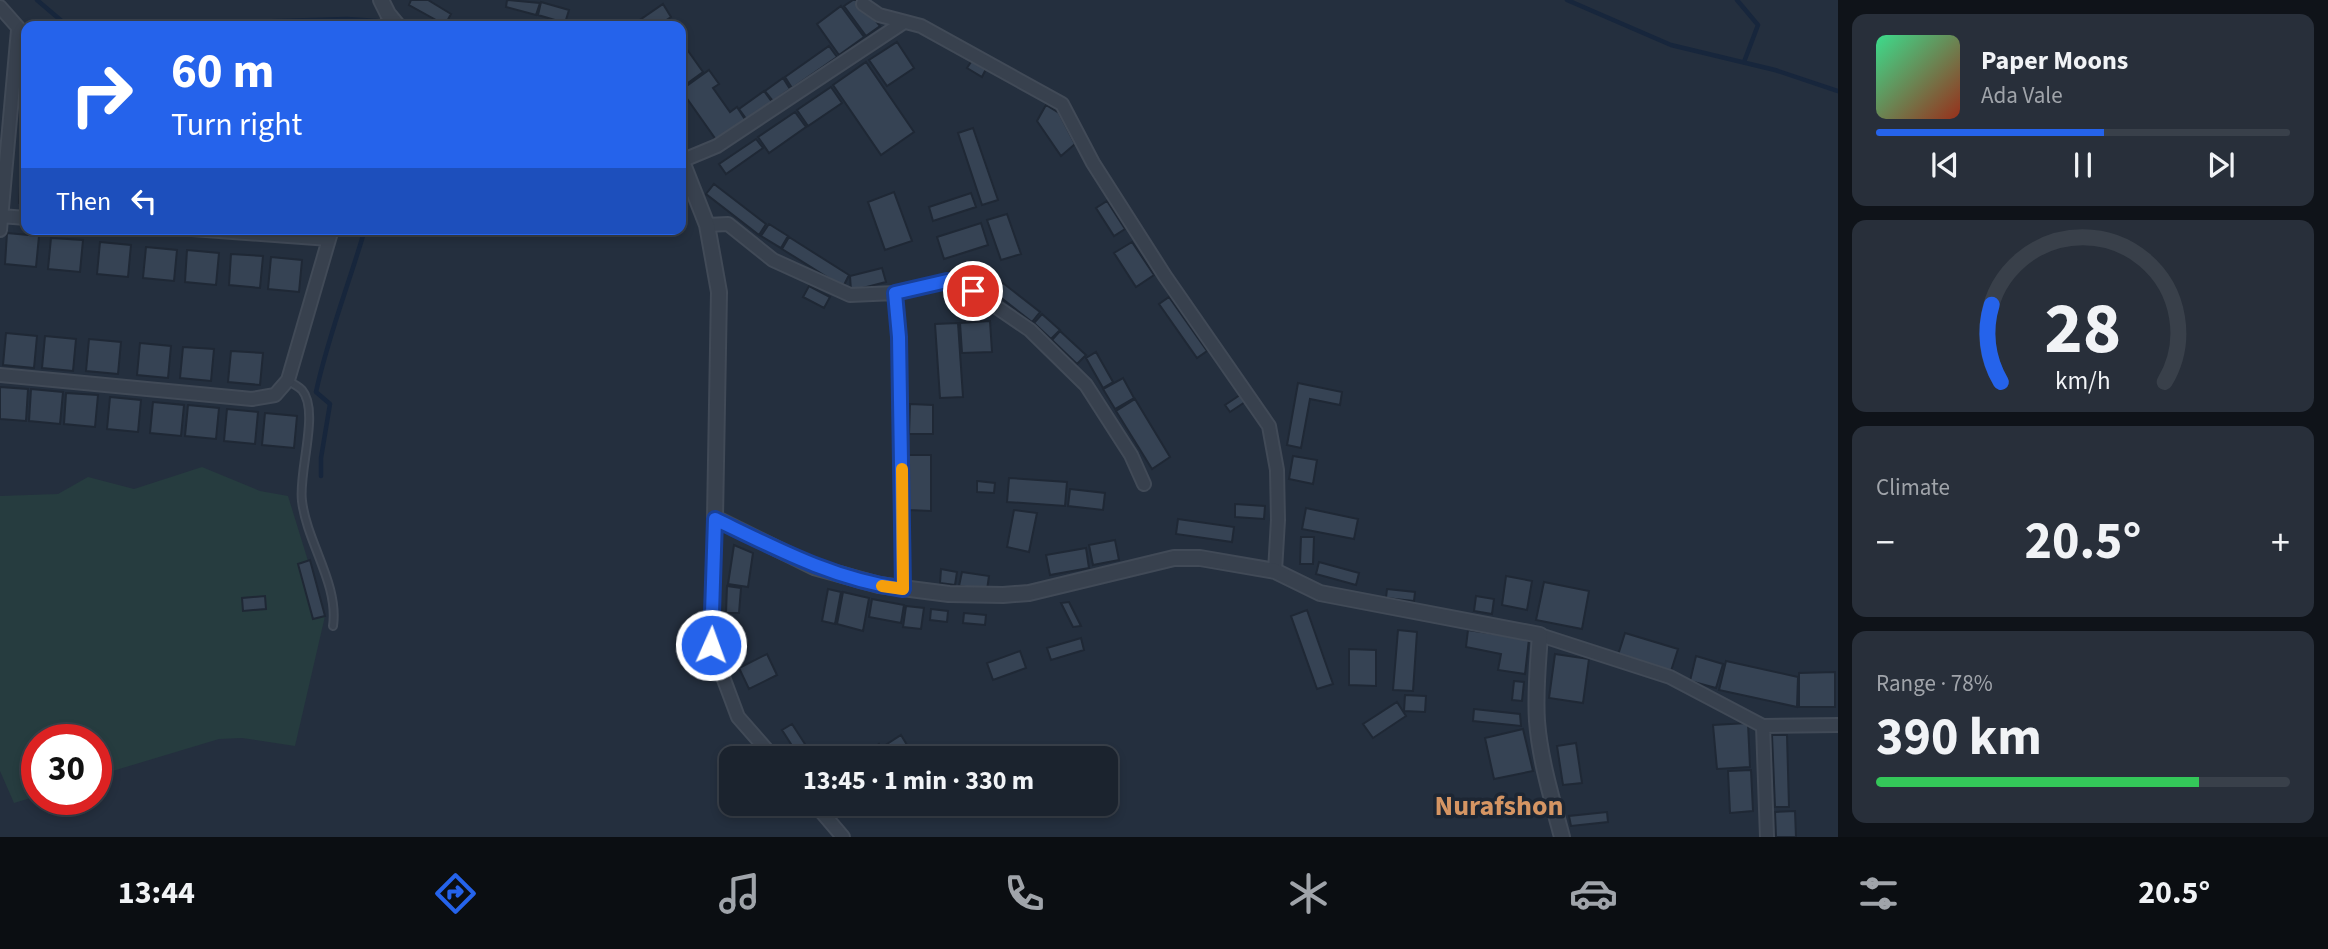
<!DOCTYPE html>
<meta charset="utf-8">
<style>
:root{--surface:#1b232e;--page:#282f3a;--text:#f1f3f6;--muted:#a0a4aa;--line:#39404a;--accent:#2563eb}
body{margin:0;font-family:"Source Sans 3",sans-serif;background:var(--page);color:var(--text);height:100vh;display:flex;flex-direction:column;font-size:26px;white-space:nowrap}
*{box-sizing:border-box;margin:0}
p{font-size:23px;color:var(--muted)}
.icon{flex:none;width:38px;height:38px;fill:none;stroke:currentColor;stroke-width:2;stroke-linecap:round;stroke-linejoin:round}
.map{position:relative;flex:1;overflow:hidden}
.panel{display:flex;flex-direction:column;gap:14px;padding:14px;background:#0f1319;width:490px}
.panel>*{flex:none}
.top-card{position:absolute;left:21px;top:21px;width:665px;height:214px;border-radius:14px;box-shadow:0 4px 10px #0003,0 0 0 2px var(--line);background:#2563eb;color:#fff;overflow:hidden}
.speed{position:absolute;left:21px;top:724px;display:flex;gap:14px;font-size:35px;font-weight:700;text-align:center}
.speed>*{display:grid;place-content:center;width:91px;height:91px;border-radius:50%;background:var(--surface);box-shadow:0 4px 10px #0003,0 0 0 2px var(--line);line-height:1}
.speed .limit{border:10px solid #d22;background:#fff;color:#111}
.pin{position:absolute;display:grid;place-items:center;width:60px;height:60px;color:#fff;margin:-30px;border:4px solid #fff;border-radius:50%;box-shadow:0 2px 7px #0007}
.me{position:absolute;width:77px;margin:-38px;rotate:2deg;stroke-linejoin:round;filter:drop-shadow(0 0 5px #0008)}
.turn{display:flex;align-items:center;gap:24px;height:147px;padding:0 35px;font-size:32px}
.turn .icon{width:91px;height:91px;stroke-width:2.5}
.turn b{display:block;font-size:49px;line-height:60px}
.then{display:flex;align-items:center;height:66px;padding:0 35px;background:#0003;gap:14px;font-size:26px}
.big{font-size:52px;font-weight:700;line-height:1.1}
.panel .widget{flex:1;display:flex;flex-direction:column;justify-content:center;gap:10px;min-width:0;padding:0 24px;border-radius:14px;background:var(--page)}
.panel .dial{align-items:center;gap:0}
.dial svg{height:182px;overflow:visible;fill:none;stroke:var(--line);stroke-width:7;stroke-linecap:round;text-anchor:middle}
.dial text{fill:var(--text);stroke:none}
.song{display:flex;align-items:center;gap:21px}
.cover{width:84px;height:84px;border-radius:10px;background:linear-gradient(135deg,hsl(150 70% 55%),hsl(10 70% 35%))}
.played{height:7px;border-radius:4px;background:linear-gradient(90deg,var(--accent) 55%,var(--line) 55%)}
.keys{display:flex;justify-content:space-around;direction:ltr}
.heat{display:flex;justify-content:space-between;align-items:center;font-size:38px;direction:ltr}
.charge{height:10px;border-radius:5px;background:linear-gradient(90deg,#34c759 78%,var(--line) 0)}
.trip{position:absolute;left:719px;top:746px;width:399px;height:70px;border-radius:14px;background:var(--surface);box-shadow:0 4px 10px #0003,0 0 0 2px var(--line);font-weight:700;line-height:70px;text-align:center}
.menu{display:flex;height:112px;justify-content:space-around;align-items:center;background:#0b0e12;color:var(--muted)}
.menu .icon{width:49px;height:49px}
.menu .selected{color:var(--accent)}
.menu b{font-size:32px;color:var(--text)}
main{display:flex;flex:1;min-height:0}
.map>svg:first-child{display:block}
.green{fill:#263c3f}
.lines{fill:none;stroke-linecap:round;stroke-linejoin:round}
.stream{stroke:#17263c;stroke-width:4.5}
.building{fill:#364354;stroke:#1f2835;stroke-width:2}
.service-casing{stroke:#414a57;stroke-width:10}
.minor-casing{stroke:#414a57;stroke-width:16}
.tertiary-casing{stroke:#414a57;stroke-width:18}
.service{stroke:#38414e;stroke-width:6}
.minor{stroke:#38414e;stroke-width:12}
.tertiary{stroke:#38414e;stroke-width:14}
.route-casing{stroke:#184099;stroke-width:18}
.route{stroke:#2563eb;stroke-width:12}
.slow{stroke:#f59e0b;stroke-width:12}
.labels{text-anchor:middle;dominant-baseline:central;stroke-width:7;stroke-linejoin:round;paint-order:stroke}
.quarter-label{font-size:28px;font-weight:bold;fill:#d59563;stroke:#1d2633}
</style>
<main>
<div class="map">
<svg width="1838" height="837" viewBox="0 0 1838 837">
<rect width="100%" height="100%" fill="#242f3e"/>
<!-- green -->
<path class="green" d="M202,467L260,491L288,496L325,616L295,746L242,738L219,739L96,776V740H37V796L14,803L0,771V496L58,494L88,477L134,489Z"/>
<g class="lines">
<!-- stream -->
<path class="stream" d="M37,0L64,23L174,24L347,19L377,21L380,26
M1567,0L1671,45L1775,70L1838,91
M1737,0L1758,25L1744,62
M321,476V458L330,404L316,392C328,336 349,284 365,229"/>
</g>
<!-- building -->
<path class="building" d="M411,0H428L451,14L445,25L409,5Z
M507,0L540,3L536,15L506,7Z
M853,0H859L880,26L866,36L844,6Z
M541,2L569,10L565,23L538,15Z
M663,4L671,17L665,21L667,24L636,26L634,24Z
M841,6L864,37L839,55L817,24Z
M681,41L703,72L681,88Z
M897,42L914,68L887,86L869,60Z
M829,46L837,57L792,88L785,77Z
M973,59L987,67L982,77L967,68Z
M866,62L914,132L881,155L833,85Z
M709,70L719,84L713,88L730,112L737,107L746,121L717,141L681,90Z
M783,78L790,89L773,101L765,91Z
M831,87L842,103L808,126L797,110Z
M764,91L772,102L747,120L739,109Z
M1046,105L1059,113L1075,144L1061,156L1037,121Z
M795,112L806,127L769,153L758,137Z
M973,128L998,200L982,205L958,133Z
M756,139L763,148L726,174L719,164Z
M21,171L26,172V204L19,203Z
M714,184L766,224L759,235L706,194Z
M894,192L912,241L885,250L868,202Z
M971,193L976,207L933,221L929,207Z
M1107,201L1125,229L1114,236L1096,208Z
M1007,214L1021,254L1001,260L987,220Z
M981,223L988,245L944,259L937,237Z
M769,224L788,236L781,248L761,236Z
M7,233L39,236L36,267L5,264Z
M789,237L849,275L843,287L782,249Z
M51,238L83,240L80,272L48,269Z
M100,242L131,245L128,277L97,274Z
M1132,242L1154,275L1136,287L1114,253Z
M146,247L177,250L174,281L143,278Z
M187,250L219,253L216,285L185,282Z
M231,254L263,256L260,288L229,285Z
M271,257L302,260L299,292L268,289Z
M882,268L886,282L851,291L850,276Z
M1003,283L1040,312L1032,322L995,293Z
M809,286L830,297L824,308L803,297Z
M1169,297L1207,351L1197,358L1159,304Z
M1042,314L1060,330L1051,339L1034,323Z
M990,321L992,352L962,353L960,323Z
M958,323L963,397L940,398L935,324Z
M1060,331L1086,355L1077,364L1052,340Z
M6,333L37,336L34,368L3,365Z
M45,336L76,339L73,371L42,368Z
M89,339L121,342L118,374L86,371Z
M140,343L171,346L168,378L137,375Z
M183,347L214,349L211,381L180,378Z
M231,351L263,353L260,385L228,382Z
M1096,352L1113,382L1103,388L1086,358Z
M1123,378L1134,398L1115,409L1103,389Z
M1298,383L1342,392L1340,405L1310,399L1301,448L1287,445Z
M0,387L28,389L26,421L0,419Z
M31,389L63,392L60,424L29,421Z
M66,393L98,395L95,427L64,424Z
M1240,395L1245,402L1230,412L1225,405Z
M110,397L141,400L138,432L107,429Z
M1135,399L1170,457L1152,469L1116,411Z
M153,402L184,405L181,436L150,433Z
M910,404L933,405V434H909Z
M188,405L219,408L216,439L185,436Z
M227,409L258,412L255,444L224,441Z
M265,413L297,416L294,448L262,445Z
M908,455H931V511L908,510Z
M1293,456L1317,460L1313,484L1289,479Z
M1009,478L1067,482L1065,506L1007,502Z
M977,481L995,483L994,493L977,492Z
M1070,489L1105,493L1103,510L1068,506Z
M1235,504L1265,506L1264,519L1235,517Z
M1306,508L1358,519L1354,539L1302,529Z
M1014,510L1037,513L1029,552L1007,547Z
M1178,519L1234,527L1232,542L1176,534Z
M1301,537H1314L1313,564H1300Z
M1115,540L1119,560L1093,565L1089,545Z
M734,545L753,553L748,587L728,584Z
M1086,548L1089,568L1050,575L1046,555Z
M310,560L325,616L313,619L298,564Z
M1319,562L1359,573L1356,585L1316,574Z
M941,569L957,572L955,585L940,583Z
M962,572L989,576L987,590L959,586Z
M1506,576L1532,581L1527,610L1502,605Z
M1544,582L1589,591L1582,629L1536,620Z
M727,586L741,588L739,613H726Z
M828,589L841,592L835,624L822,621Z
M1387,589L1415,592L1414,601L1386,598Z
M843,592L869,598L863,631L837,624Z
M265,596L266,609L243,611L242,598Z
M1476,596L1494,599L1492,614L1474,611Z
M872,599L904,605L901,623L869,617Z
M1069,602L1081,626L1073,627L1061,603Z
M906,606L924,608L921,629L903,627Z
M931,609L948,611L947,622L930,620Z
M1307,610L1333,684L1317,689L1291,616Z
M964,613L986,615L985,625L963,623Z
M1398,630L1417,632L1413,691L1393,690Z
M1468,630L1529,639L1525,674L1498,670L1501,654L1466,647Z
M1625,633L1678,649L1671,671L1618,655Z
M1081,638L1084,650L1051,660L1047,648Z
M1349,649L1376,650V686L1349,685Z
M1020,651L1026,668L993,680L987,663Z
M767,654L777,675L749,689L739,668Z
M1555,654L1589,659L1583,703L1549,698Z
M1696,656L1723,664L1716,688L1690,681Z
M1726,661L1798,677L1797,707L1719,690Z
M1835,672V707H1799V673Z
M1514,681L1524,682L1522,701L1512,700Z
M1405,695L1426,696L1425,712L1404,711Z
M1397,702L1406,716L1373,738L1363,724Z
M1474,709L1520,714L1521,726L1473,721Z
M1748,723L1750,767L1717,769L1713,725Z
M792,724L814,758H800L782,730Z
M1523,729L1533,771L1494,779L1485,738Z
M901,735L913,755L908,758H891L884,746Z
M1772,735H1787L1789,807H1775Z
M1576,743L1582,783L1563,785L1557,746Z
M879,744L887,758H858Z
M1751,770L1753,811L1730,813L1728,771Z
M1795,811L1796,837H1776L1775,812Z
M1607,812L1608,822L1571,826L1569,816Z"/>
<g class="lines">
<!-- service casing -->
<g class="service-casing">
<path id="service" d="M288,381C292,383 298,386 302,390C320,411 298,472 302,501C307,543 339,584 333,626"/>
</g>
<!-- minor casing -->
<g class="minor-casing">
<path id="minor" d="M863,4L879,15L921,26L1062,104L1093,163L1165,276L1269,426L1277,470L1278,520L1275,571
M0,7L23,33
M384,26L391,19
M681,161L717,146L904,22
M1,216L26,218
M707,225L728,224L773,260L850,295L895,293L947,281L973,291L1030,330L1086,385L1131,455L1144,484
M192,229L329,239
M0,230L18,30
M895,293L899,337L903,589
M0,375L252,399L275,395L288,380L332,229
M715,518L711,645L738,717L774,758
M1540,635L1670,677L1763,726L1838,725
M1763,726L1767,837
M814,803L843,837"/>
</g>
<!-- tertiary casing -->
<g class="tertiary-casing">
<path id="tertiary" d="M381,0L388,14L398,26
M681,159L707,225L719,292L715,518L814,567L879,585L949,594L1003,595L1029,593L1174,558H1200L1275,571L1320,593L1540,635C1538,664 1535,692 1537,721C1540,760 1552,799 1562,837"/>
</g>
<!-- service -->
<use href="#service" class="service"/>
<!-- minor -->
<use href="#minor" class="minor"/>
<!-- tertiary -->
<use href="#tertiary" class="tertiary"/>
</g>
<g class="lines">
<!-- route casing -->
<g class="route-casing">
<path id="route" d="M711,645L715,519C777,549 833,579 903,589L899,337L895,293L947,281L973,291"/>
</g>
<!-- route -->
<use href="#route" class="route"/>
<!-- slow -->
<path class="slow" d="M882,586L903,589L902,469"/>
</g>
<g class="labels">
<!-- quarter labels -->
<g class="quarter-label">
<text x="1499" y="806">Nurafshon</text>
</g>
</g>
</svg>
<div class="speed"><div class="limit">30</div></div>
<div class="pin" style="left:973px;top:291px;background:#d93025"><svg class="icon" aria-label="arrive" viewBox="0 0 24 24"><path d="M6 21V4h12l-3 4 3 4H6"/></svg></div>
<svg class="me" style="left:711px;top:645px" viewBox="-20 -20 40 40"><circle r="17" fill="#2563eb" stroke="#fff" stroke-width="3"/><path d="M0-11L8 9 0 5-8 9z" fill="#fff"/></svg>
<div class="trip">13:45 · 1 min · 330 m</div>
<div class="top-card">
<div class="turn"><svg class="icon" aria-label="right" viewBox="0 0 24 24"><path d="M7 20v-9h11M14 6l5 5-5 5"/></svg><div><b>60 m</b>Turn right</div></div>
<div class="then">Then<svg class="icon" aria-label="left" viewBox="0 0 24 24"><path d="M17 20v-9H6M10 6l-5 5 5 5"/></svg></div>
</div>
</div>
<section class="panel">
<div class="widget">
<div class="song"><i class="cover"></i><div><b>Paper Moons</b><p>Ada Vale</p></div></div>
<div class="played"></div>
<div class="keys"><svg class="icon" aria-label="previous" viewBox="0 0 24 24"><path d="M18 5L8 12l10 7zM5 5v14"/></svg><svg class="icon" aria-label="pause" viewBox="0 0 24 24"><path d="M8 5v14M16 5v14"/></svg><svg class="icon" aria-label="next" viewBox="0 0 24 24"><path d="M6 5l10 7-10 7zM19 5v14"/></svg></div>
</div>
<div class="widget dial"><svg viewBox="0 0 100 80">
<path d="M14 69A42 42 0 1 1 86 69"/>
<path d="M14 69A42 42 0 0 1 10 35" stroke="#2563eb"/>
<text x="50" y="56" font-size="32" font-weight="700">28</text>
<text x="50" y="72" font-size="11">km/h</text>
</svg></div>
<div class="widget"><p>Climate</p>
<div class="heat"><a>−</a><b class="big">20.5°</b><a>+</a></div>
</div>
<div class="widget"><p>Range · 78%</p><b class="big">390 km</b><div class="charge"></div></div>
</section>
</main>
<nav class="menu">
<b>13:44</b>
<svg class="icon selected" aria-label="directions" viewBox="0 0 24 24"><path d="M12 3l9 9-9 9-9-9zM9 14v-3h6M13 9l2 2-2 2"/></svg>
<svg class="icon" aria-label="music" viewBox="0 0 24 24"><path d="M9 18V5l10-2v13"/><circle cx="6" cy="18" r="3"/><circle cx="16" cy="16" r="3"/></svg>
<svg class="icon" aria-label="phone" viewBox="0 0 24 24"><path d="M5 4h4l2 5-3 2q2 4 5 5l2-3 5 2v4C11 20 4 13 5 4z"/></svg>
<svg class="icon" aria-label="climate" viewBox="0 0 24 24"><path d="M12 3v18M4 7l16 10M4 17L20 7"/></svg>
<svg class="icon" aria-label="car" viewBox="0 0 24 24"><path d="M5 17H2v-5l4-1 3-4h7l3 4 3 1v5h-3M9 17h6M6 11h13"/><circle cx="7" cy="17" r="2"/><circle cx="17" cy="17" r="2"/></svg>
<svg class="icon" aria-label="filters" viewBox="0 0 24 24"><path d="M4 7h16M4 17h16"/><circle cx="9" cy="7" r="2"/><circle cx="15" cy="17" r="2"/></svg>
<b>20.5°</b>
</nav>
